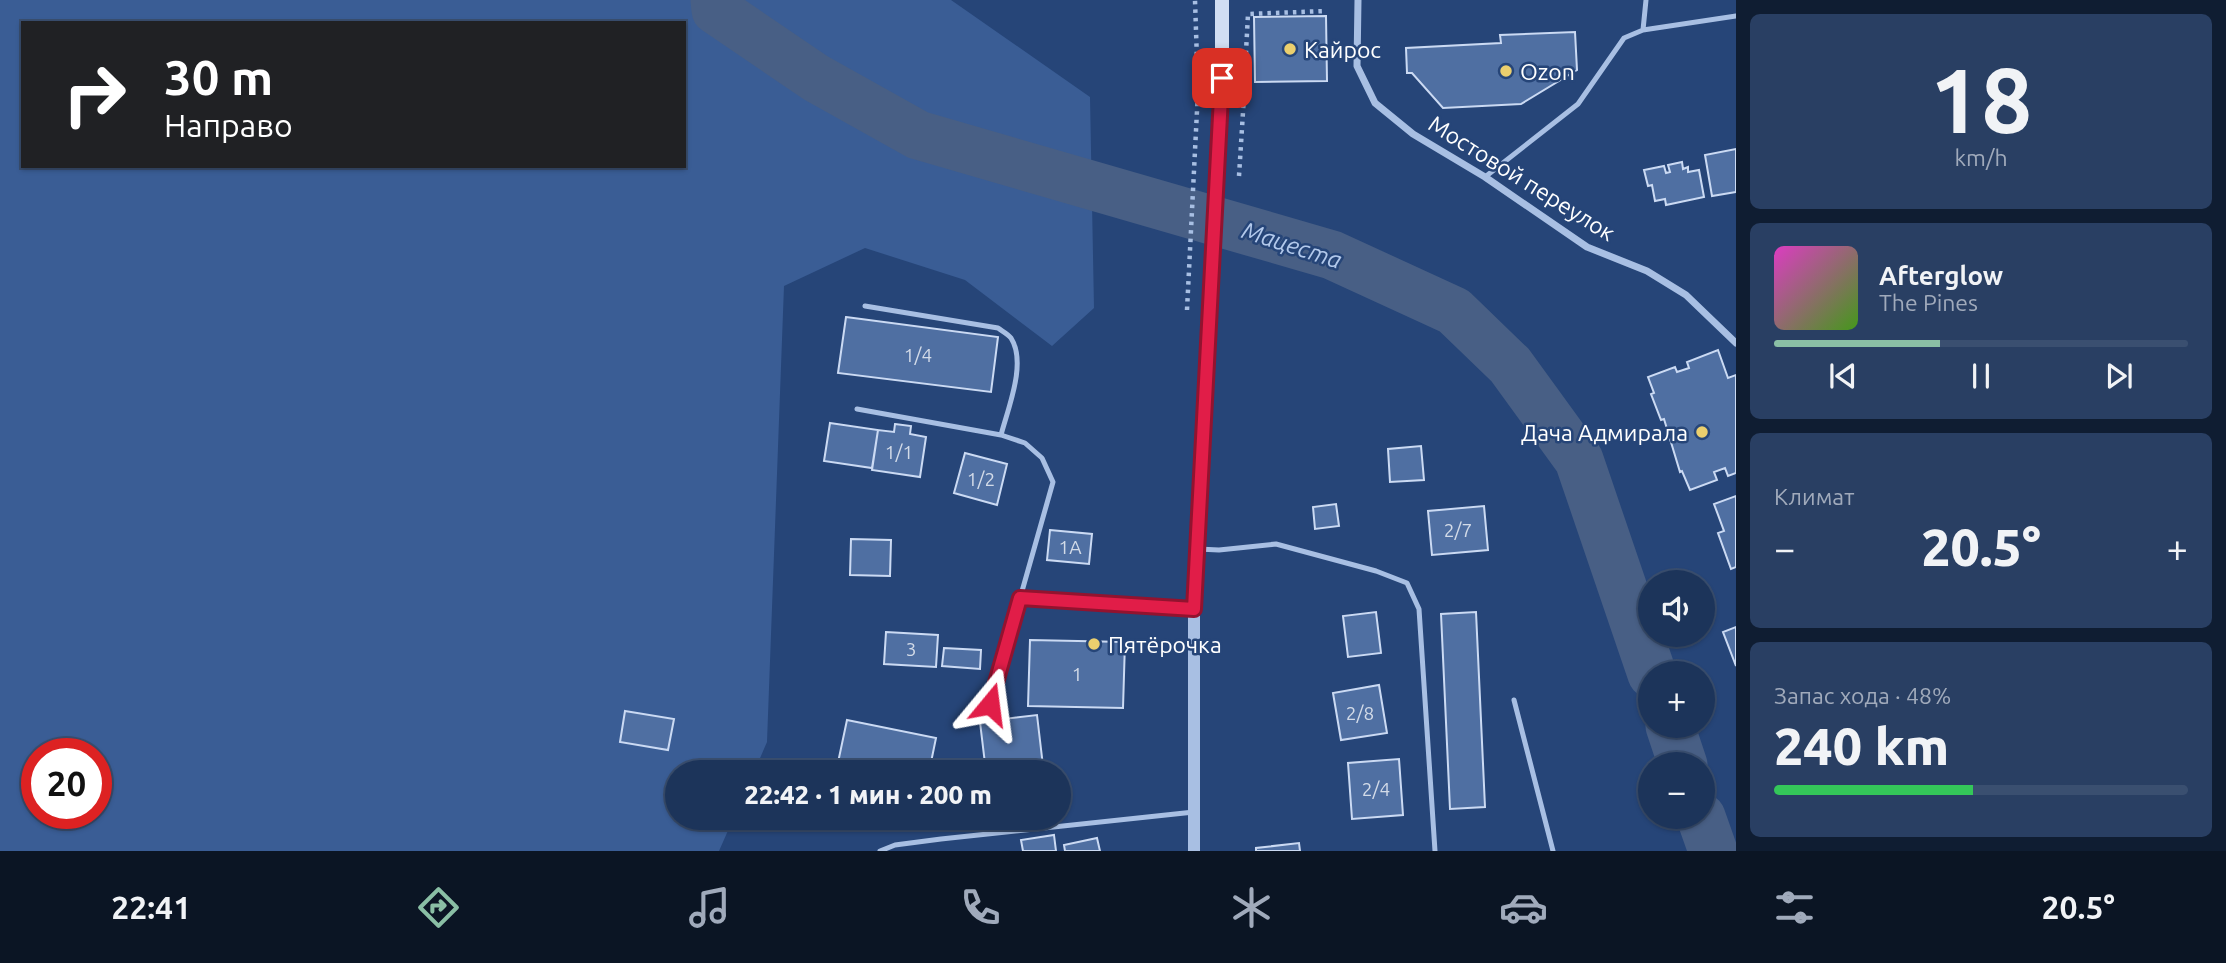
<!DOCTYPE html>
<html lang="ru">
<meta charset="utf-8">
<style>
:root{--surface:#1c345a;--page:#293f63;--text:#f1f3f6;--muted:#a0aabb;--line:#3a4f70;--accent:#8abfa5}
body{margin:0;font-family:Ubuntu,sans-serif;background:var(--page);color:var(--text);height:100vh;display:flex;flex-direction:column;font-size:26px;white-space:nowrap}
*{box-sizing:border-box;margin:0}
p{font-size:23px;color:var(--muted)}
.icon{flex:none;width:38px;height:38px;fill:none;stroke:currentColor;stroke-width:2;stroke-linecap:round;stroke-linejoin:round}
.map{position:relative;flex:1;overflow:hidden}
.side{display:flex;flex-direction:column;gap:14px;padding:14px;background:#0f1d32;width:490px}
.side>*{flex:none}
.hud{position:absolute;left:21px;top:21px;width:665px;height:147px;border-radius:0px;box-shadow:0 2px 5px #0004,0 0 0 2px var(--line);background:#202124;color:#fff;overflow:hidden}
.tools{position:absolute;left:1638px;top:570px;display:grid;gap:14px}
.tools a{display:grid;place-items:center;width:77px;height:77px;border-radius:50%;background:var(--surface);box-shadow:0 2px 5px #0004,0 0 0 2px var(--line);font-size:35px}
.speed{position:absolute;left:21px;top:738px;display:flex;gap:14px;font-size:35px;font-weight:700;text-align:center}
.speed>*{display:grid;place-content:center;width:91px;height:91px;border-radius:50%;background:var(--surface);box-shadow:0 2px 5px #0004,0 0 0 2px var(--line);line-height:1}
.speed .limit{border:10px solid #d22;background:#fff;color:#111}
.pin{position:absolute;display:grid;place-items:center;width:60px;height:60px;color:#fff;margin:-30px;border-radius:14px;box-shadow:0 4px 10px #0006}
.me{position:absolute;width:77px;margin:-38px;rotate:16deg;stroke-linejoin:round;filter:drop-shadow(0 0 5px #0008)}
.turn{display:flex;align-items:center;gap:24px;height:147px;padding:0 28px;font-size:32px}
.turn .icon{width:91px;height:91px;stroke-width:2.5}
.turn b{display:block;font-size:49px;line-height:60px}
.big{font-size:52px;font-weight:800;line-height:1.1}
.side .widget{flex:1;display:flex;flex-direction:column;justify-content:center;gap:10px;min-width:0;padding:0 24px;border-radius:10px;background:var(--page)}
.side .dial{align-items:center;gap:0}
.dial b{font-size:91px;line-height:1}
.song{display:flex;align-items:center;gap:21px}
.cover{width:84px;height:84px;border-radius:10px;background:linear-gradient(135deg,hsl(310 70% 55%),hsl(100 70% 35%))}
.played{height:7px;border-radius:4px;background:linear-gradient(90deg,var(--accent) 40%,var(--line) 40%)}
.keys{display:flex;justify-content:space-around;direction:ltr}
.heat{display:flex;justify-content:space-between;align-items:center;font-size:38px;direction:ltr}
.charge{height:10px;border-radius:5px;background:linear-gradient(90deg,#34c759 48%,var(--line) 0)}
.trip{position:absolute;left:665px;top:760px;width:406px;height:70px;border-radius:35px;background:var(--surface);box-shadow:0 2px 5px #0004,0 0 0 2px var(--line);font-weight:800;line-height:70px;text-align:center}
.tab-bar{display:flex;height:112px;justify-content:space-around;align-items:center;background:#0b1524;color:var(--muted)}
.tab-bar .icon{width:49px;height:49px}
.tab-bar .selected{color:var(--accent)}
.tab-bar b{font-size:32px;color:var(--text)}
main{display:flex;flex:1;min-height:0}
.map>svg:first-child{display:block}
.green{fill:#3a5d95;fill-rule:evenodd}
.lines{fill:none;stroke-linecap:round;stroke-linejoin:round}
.river{stroke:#485f85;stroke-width:49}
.building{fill:#4f6fa2;stroke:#cbdaf3;stroke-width:2}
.path{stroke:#a8bfe3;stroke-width:4.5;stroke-dasharray:3.5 5;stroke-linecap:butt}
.service{stroke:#a8bfe3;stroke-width:5}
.minor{stroke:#a8bfe3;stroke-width:7}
.tertiary{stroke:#a8bfe3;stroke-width:12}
.secondary{stroke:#d1def3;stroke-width:14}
.route-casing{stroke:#92132f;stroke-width:18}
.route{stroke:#e11d48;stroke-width:12}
.poi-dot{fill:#ebcf6e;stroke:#264578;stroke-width:2.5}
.labels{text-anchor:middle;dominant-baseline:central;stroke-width:5;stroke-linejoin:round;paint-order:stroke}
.number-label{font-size:19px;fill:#d3dbe8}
.poi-label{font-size:23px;fill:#fff;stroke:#264578;text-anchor:start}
.street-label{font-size:23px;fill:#fff;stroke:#264578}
.water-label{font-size:24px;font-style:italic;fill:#b3c9eb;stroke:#264578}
</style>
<main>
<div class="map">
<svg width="1736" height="851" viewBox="0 0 1736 851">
<rect width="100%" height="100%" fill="#264578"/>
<!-- green -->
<path class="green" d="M0,0H951L1090,97L1094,308L1052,346L965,280L865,248L784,286L767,742L754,772H677V817H734L719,851H0ZM23,23H684V166H23ZM37,754H96V814H37Z"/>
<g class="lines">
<!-- river -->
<path class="river" d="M715,0L716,10L816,78L918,135L1332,255L1454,311L1510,365L1579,460L1652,674
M1670,726L1683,765
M1701,817L1713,851"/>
</g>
<!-- building -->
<path class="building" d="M1326,16L1327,81L1255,82L1254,17Z
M1575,32L1577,70L1521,104L1443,108L1412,73H1407L1406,48L1501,43L1500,35Z
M1736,149V192L1712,196L1705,155Z
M1682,162L1683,169L1688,167V172L1699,170L1704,197L1666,205L1665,199L1655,201L1652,185L1648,186L1644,170L1664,166L1666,173L1670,172L1668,165Z
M846,317L998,337L991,392L838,373Z
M1718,350L1728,378L1736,375V473L1728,476L1725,468L1714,472L1717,480L1690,490L1682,471L1680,472L1664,419L1661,420L1651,394L1654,393L1648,377L1675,367L1677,372L1689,368L1687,362Z
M830,423L878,430L872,468L824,461Z
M895,424L911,426L910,434L926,437L920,477L872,470L878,430L894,432Z
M1421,446L1424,480L1390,482L1388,449Z
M965,453L1007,464L997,505L954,493Z
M1736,496V567L1731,569L1718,533L1724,531L1714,504Z
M1336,504L1339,526L1315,529L1313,507Z
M1484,506L1488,550L1432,555L1428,511Z
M1050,530L1092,534L1089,564L1047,560Z
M851,539L891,540L890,576L850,575Z
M1376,612L1381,653L1348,657L1343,616Z
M1476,612L1485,807L1450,809L1441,614Z
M1736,627V666L1723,632Z
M886,632L938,635L936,667L884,664Z
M1030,640L1125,642L1123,708L1028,706Z
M944,648L981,650L980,669L942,666Z
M1379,685L1387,733L1341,740L1333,693Z
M625,711L674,719L668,750L620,742Z
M1037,715L1043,766L986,772L980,722Z
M847,720L936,738L929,772H836Z
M1399,759L1403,815L1352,819L1348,763Z
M1054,835L1056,851H1023L1021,840Z
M1097,838L1100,851H1065L1064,845Z
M1299,843L1300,851H1256V848Z"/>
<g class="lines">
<!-- path -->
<path class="path" d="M1245,71L1248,14L1326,11
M1239,176L1245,80
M1187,310L1198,91L1195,0"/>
<!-- service -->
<path class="service" d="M1643,30L1646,0
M1485,177L1578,104L1624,38L1643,30L1736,16
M865,306L998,328C1002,331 1008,334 1011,338C1027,363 1008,408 1001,435
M857,409L1001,435L1025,443L1042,458L1053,482L990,704
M1198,549L1219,550L1276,544L1376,571L1407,583L1419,609L1435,851
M1020,598L1194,609
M1514,700L1553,851
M880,851L895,845L941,839L1194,812"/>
<!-- minor -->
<path class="minor" d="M1358,0L1357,66L1375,103L1413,134L1485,177L1587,247L1647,271L1686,295L1736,343"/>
<!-- tertiary -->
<path class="tertiary" d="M1194,851V609L1222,78"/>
<!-- secondary -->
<path class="secondary" d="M1222,78V0"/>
</g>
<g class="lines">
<!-- route casing -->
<g class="route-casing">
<path id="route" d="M990,704L1020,598L1194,609L1222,78"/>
</g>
<!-- route -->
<use href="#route" class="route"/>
</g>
<!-- markers -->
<g class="poi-dot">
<circle cx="1290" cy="49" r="7"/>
<circle cx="1506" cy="71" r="7"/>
<circle cx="1702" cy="432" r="7"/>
<circle cx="1094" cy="644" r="7"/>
</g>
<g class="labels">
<!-- number labels -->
<g class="number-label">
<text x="918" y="355">1/4</text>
<text x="899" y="452">1/1</text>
<text x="981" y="479">1/2</text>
<text x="1458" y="530">2/7</text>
<text x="1070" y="547">1А</text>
<text x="911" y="649">3</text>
<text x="1077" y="674">1</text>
<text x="1360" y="713">2/8</text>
<text x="1376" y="789">2/4</text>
</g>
<!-- poi labels -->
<g class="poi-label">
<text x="1304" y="49">Кайрос</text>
<text x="1520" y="71">Ozon</text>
<text x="1688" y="432" text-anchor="end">Дача Адмирала</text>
<text x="1108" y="644">Пятёрочка</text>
</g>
<!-- street labels -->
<g class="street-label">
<text transform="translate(1522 178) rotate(32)">Мостовой переулок</text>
</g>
<!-- water labels -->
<g class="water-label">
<text transform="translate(1292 245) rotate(18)">Мацеста</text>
</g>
</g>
</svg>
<div class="tools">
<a><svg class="icon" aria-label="sound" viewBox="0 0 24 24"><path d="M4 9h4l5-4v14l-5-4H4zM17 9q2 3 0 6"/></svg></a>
<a>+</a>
<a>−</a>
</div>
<div class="speed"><div class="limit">20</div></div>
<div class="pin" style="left:1222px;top:78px;background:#d93025"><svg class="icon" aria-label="arrive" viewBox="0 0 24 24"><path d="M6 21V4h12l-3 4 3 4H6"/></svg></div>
<svg class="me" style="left:990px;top:704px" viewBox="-20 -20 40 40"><path d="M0-17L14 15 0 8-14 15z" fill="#e11d48" stroke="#fff" stroke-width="4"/></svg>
<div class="trip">22:42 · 1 мин · 200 m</div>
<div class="hud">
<div class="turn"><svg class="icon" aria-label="right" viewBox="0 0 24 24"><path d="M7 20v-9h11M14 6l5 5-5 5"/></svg><div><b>30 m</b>Направо</div></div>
</div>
</div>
<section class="side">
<div class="widget dial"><b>18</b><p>km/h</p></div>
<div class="widget">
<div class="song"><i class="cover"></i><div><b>Afterglow</b><p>The Pines</p></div></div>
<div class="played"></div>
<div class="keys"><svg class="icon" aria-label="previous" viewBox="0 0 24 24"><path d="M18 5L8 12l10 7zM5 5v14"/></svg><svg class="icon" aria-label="pause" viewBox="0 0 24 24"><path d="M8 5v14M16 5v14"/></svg><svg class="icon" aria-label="next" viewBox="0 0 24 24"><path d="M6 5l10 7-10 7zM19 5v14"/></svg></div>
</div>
<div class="widget"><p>Климат</p>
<div class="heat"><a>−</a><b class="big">20.5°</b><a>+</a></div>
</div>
<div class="widget"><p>Запас хода · 48%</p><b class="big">240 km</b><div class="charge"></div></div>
</section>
</main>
<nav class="tab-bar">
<b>22:41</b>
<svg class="icon selected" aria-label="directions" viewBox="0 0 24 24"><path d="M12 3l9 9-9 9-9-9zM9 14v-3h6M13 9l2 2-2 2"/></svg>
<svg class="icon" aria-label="music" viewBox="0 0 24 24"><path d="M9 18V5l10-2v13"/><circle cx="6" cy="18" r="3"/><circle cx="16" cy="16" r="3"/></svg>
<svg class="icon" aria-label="phone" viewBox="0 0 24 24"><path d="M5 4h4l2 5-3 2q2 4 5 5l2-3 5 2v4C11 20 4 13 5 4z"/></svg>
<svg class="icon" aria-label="climate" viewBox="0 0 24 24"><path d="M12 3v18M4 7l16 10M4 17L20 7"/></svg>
<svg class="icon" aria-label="car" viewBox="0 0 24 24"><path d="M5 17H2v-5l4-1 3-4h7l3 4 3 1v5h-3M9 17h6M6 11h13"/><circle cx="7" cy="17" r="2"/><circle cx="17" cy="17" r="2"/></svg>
<svg class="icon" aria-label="filters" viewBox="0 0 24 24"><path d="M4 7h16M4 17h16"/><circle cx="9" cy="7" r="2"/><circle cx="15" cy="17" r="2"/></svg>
<b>20.5°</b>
</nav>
